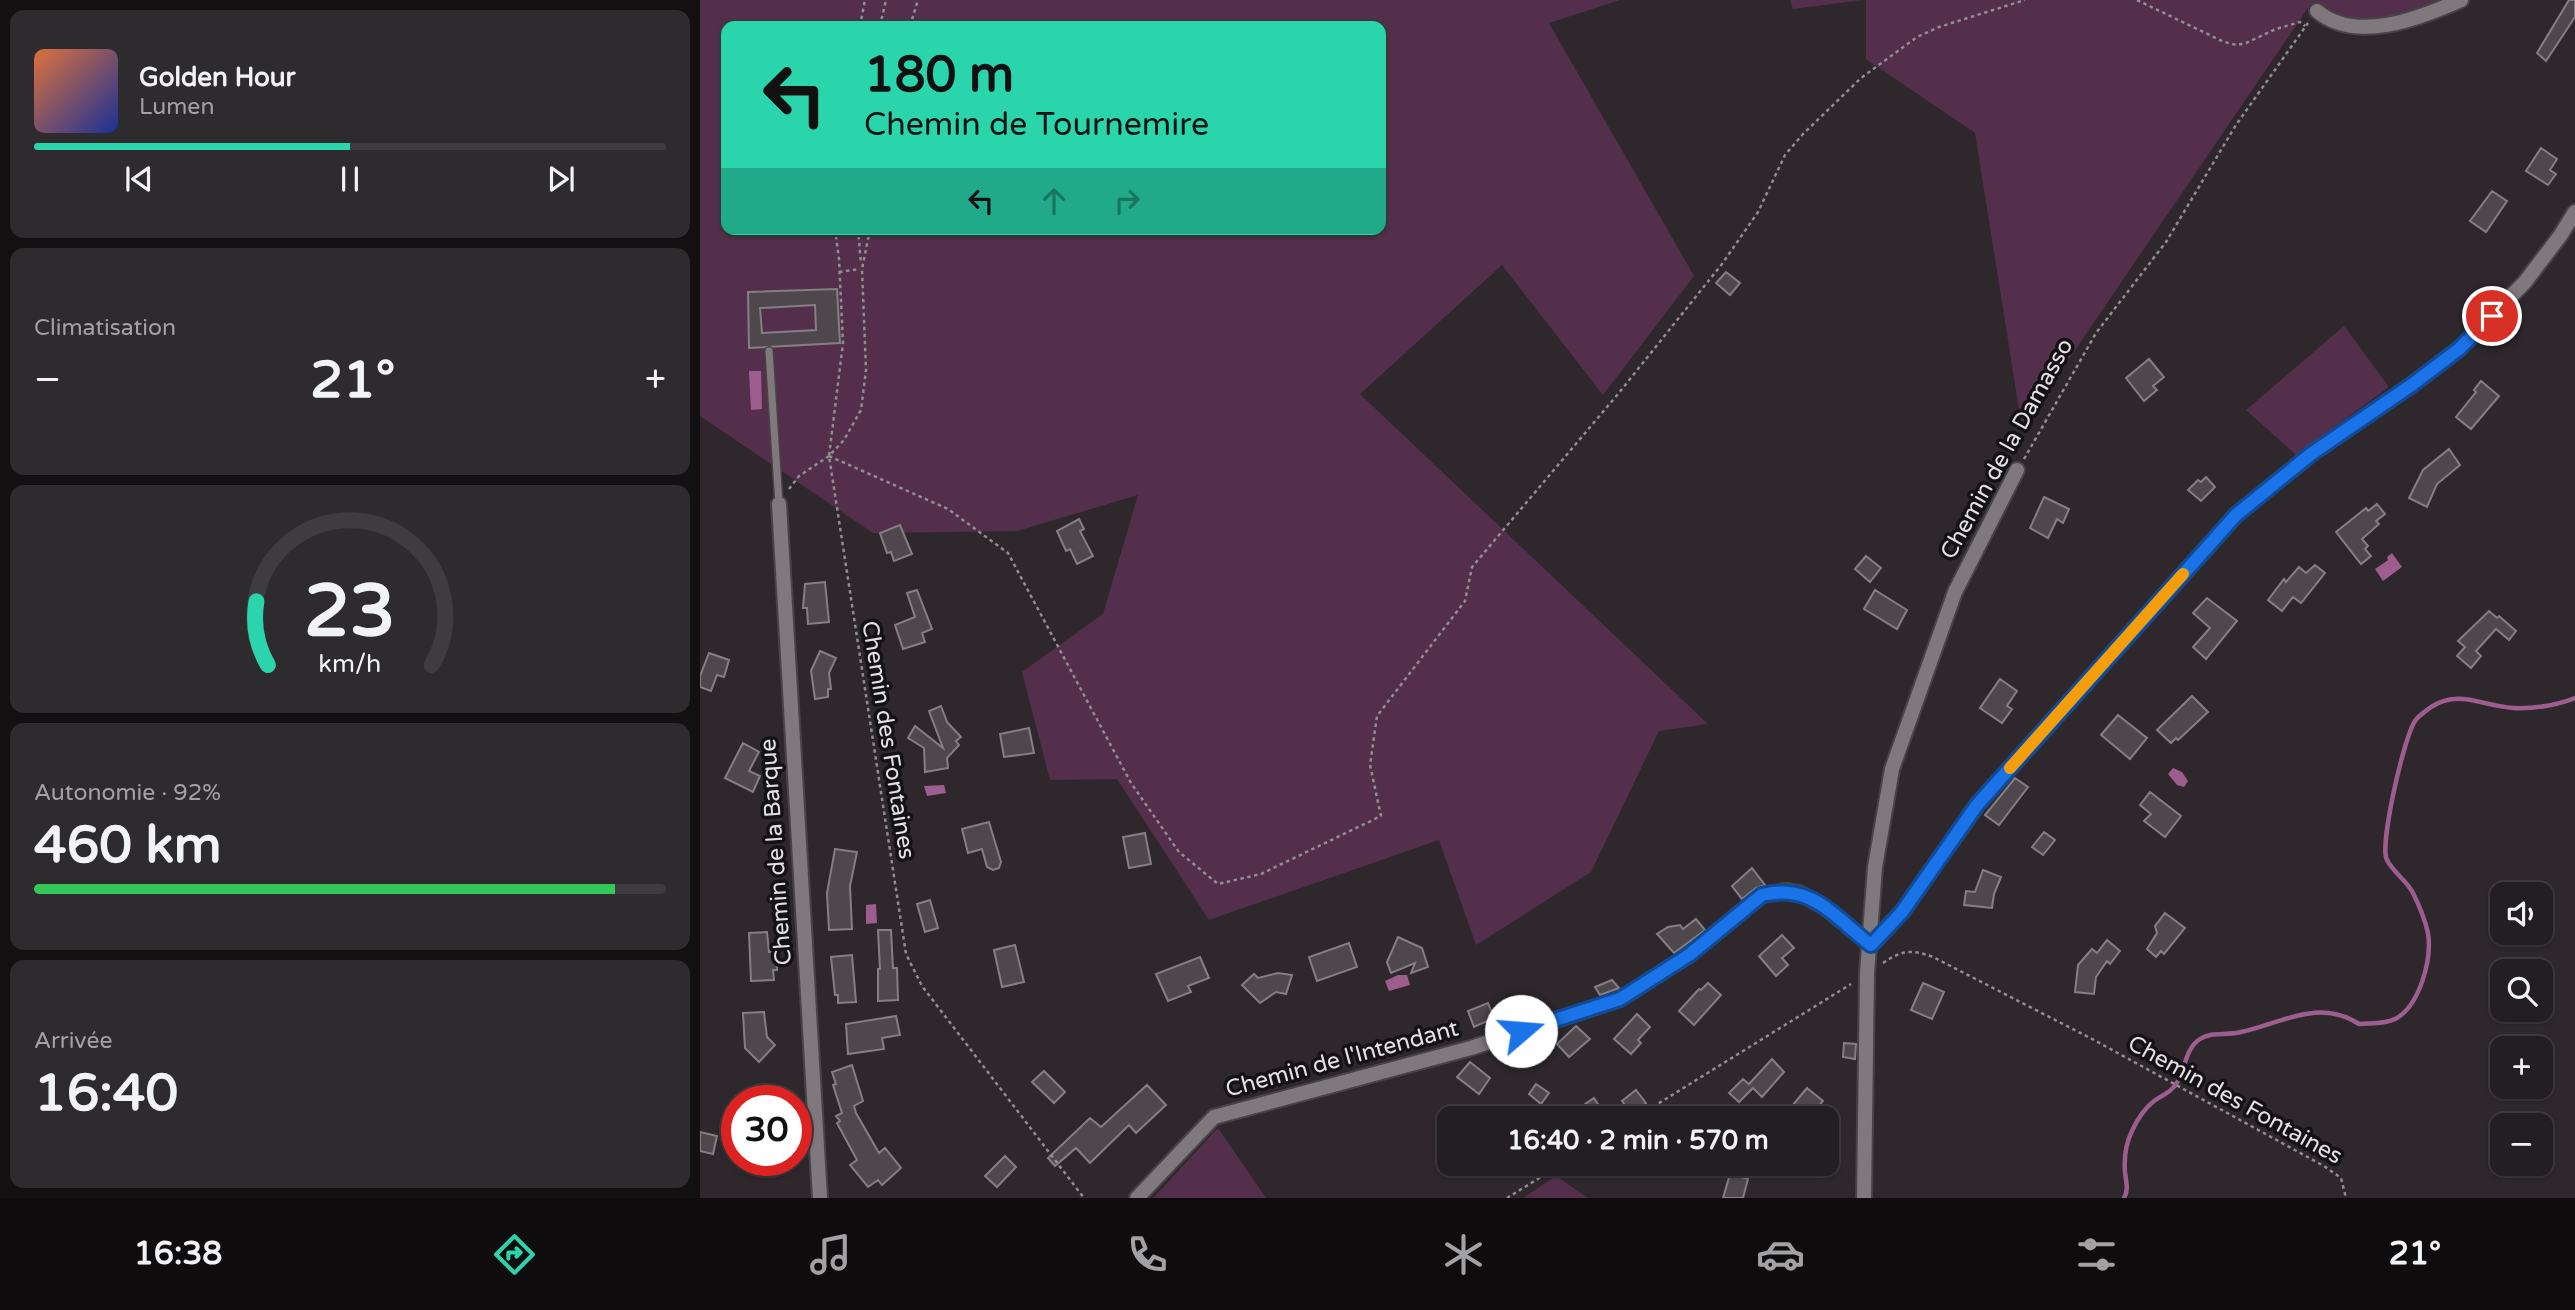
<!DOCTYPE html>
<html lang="fr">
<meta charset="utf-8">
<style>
:root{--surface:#221e21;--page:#2e2b2e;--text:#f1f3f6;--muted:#a2a2a5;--line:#3f3c3f;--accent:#2ad5ac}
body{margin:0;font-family:"Varela Round",sans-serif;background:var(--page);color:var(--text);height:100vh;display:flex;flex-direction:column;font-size:26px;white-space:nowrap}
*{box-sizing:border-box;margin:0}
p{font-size:23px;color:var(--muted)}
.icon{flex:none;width:38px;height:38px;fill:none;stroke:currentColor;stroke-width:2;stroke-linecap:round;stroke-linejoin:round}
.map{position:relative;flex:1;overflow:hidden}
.panel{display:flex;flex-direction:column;gap:10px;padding:10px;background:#131012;width:700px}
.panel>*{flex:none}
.guide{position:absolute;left:21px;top:21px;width:665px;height:214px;border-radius:14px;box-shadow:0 2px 5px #0004,0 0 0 2px var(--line);background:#2ad5ac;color:#111;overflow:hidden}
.tools{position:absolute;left:1790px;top:882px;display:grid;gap:14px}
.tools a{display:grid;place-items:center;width:63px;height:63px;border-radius:14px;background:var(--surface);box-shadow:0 2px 5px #0004,0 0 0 2px var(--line);font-size:35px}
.speed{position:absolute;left:21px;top:1085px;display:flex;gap:14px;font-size:35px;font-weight:700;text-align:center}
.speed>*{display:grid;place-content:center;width:91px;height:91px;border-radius:50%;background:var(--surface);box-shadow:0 2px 5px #0004,0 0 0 2px var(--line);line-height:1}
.speed .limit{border:10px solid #d22;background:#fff;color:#111}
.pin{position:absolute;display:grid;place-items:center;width:60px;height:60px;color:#fff;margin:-30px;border:4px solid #fff;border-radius:50%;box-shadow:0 2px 7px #0007}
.me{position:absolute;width:77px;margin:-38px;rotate:72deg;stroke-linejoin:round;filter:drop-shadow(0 0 5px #0008)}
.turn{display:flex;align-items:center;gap:24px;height:147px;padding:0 28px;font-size:32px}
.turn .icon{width:91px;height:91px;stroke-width:2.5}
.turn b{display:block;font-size:49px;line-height:60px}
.lanes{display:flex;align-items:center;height:66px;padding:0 28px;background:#0003;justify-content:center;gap:35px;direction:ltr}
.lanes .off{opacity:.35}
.big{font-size:52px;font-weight:800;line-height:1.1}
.panel .widget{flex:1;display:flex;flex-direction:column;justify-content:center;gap:10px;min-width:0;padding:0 24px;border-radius:14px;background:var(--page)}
.panel .dial{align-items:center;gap:0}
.dial svg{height:182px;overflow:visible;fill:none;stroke:var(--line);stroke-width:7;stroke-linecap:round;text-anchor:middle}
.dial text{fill:var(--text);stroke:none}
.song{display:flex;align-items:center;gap:21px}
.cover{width:84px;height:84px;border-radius:10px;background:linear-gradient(135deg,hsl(20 70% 55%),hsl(230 70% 35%))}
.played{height:7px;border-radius:4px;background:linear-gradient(90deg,var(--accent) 50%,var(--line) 50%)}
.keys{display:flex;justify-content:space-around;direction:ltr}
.heat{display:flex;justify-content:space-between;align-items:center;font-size:38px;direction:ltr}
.charge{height:10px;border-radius:5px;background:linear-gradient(90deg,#34c759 92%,var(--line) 0)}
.trip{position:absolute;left:737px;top:1106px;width:402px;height:70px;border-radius:14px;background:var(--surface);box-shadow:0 2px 5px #0004,0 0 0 2px var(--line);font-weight:800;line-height:70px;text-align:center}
.dock{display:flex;height:112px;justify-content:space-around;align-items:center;background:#0e0c0d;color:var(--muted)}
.dock .icon{width:49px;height:49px}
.dock .selected{color:var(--accent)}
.dock b{font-size:32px;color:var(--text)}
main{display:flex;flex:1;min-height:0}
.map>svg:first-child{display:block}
.green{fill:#532f4b;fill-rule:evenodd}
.water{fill:#9e5d8f}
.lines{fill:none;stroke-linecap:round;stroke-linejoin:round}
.stream{stroke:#9e5d8f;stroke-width:4.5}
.building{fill:#4e484d;stroke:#857e83;stroke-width:2;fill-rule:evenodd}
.service-casing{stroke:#474346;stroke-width:10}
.minor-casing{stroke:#474346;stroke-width:18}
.path{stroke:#918d90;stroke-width:2.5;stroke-dasharray:3.5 3.5;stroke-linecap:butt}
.service{stroke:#7f787d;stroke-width:7}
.minor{stroke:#7f787d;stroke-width:14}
.route-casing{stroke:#114b97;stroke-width:18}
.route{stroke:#1a73e8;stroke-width:12}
.slow{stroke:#f59e0b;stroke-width:12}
.labels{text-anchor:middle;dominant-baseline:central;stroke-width:7;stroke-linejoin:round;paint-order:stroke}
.street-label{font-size:23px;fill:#e4e0e3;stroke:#141214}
</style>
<main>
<section class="panel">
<div class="widget">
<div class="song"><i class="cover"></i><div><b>Golden Hour</b><p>Lumen</p></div></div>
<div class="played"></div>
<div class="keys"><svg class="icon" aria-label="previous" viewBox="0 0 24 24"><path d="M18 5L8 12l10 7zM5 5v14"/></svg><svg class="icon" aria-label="pause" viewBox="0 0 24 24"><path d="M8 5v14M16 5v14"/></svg><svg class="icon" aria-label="next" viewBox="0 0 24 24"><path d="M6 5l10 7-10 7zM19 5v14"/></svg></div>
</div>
<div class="widget"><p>Climatisation</p>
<div class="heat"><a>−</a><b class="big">21°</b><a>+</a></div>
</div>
<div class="widget dial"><svg viewBox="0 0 100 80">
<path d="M14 69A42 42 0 1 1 86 69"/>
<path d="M14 69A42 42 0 0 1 9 41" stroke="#2ad5ac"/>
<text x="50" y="56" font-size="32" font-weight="700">23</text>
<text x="50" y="72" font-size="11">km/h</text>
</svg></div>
<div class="widget"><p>Autonomie · 92%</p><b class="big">460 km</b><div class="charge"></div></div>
<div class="widget"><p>Arrivée</p><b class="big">16:40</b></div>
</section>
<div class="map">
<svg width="1875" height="1198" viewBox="0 0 1875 1198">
<rect width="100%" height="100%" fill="#2e282c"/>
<!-- green -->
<path class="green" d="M0,0H920L849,23L994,276L903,395L802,265L660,394L1008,724L959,731L891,872L776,945L739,840L509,920L417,779L350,780L322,672L403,614L438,495L317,531L173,533L0,416ZM26,26H681V229H26Z
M1090,0H1163L1093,9Z
M1166,0H1740L1693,18H1639L1610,5L1322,428L1275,133L1166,59Z
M1644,326L1689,387L1596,455L1546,410Z
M518,1128L566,1198H453Z
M856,1176L888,1198H823Z"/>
<!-- water -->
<path class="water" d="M49,371H61L62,409L51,410Z
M1692,553L1702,567L1683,581L1675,569L1688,560L1687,557Z
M1473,768L1482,772L1488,781L1484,787L1477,785L1468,774Z
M244,785L246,793L227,796L224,786Z
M176,904L177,923L166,924V905Z
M698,975H707L710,985L689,991L685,981Z"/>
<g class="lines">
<!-- stream -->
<path class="stream" d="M1424,1198C1429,1189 1426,1182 1425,1172C1424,1159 1426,1143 1432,1131C1437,1120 1445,1108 1454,1101C1464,1094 1472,1092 1478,1081C1486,1067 1485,1049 1500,1039C1512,1031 1527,1036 1541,1032C1582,1023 1619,998 1659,1024C1670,1023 1686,1024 1695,1019C1720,1006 1732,959 1728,933C1725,920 1719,905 1713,893C1707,881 1693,872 1687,860C1679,846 1704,737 1715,721C1718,716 1726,711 1731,707C1759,689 1782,706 1813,708C1835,709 1854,706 1875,698"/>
</g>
<!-- building -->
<path class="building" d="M1869,0H1875V17L1846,61L1837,53Z
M1841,148L1857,159L1850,170L1856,174L1848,185L1826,171Z
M1792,191L1807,201L1786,232L1770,221Z
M1026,272L1040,283L1030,295L1016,283Z
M137,289L140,343L49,348L48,292ZM115,305L116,330L62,333L60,308Z
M1449,359L1464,377L1453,386L1457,390L1444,401L1426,378Z
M1781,381L1799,396L1771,429L1756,417L1776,392L1774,390Z
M1749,449L1760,465L1737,484L1727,507L1709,498L1723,470Z
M1506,477L1515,487L1501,501L1488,490L1498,480L1501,482Z
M1344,497L1369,509L1363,523L1357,519L1348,538L1330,528Z
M1677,504L1685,514L1676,521L1679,524L1662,539L1668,546L1665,549L1671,556L1661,564L1636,532L1666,508L1668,511Z
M379,519L384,529L380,531L393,556L377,564L370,549L366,551L357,531Z
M200,525L212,554L194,561L191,552L187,553L180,533Z
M1166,556L1181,568L1170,582L1155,569Z
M1615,565L1625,573L1601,603L1593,597L1582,611L1568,600L1584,579L1586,582L1599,567L1606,573Z
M125,582L129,622L108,624L107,608H103L105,584Z
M217,590L232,629L222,633L225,642L203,649L195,625L215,617L207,593Z
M1175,590L1207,610L1197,629L1164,609Z
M1507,598L1537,621L1506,659L1493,647L1510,628L1493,613Z
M1789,611L1797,618L1799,616L1816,631L1809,640L1796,629L1776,651L1781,656L1771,668L1757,656L1765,647L1758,641Z
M120,651L136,658L129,673L131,689H128V697L115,699L111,671Z
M9,653L29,660L24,677L17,675L11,691L0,687V676Z
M1300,679L1317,691L1307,706L1312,709L1302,723L1280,708Z
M1492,696L1508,712L1478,740L1476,738L1471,743L1457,730Z
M241,706L247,722L261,737L256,741L259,745L247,758L248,768L225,772L224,748L208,738L215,726L243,748L229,711Z
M1418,715L1447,738L1430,759L1401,735Z
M329,728L334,753L304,757L300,734Z
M43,743L59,752L49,771L60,776L53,792L25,778Z
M1315,778L1328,787L1299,825L1285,815Z
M1450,792L1481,816L1465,837L1444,821L1451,814L1440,805Z
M289,822L301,862L299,868L293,870L287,867L282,849L268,853L262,829Z
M1344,832L1355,840L1343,855L1332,847Z
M445,833L451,864L429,868L423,837Z
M135,849L157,852L150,886L152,929L129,930L127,893Z
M1052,868L1065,885L1056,888L1042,899L1032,886Z
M1283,870L1301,877L1294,894L1292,908L1264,905L1266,891L1275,892Z
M230,900L238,928L225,932L217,904Z
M1465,913L1485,928L1464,954L1461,951L1456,957L1447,949L1457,933L1455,926Z
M996,919L1005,930L974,953L957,934L968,927L980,925L983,929Z
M178,930H191L193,968H197L198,1000L178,1001V969H180Z
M67,932L69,952H76L77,970H73L74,980L51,981L49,933Z
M1082,935L1094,948L1082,958L1088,965L1076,976L1059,956Z
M698,937L722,948L728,967L711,973L715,963L691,973L687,962Z
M1407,940L1420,951L1410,964L1407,961L1396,977L1394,994L1375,992L1378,965L1392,949L1397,953Z
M649,943L657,967L617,981L609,957Z
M315,945L324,982L302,987L294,950Z
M152,955L156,1002L138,1003V995H135L131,957Z
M500,957L509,978L488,986L491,992L468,1001L456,974Z
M578,973L592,975L586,994L576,992L560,1003L542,985L554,974L558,978Z
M912,980L919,988L900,995L895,987Z
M1008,983L1021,995L994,1025L979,1011L999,989L1001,990Z
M1223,983L1244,992L1232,1019L1211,1010Z
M788,1003L794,1018L774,1027L768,1011Z
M64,1012L67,1037L75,1045L59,1062L45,1048L43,1013Z
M937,1014L950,1027L938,1040L941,1043L931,1054L914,1039Z
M196,1016L200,1035L182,1038L184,1049L148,1054L146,1024Z
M876,1026L890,1039L869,1057L857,1044Z
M1144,1043L1156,1044L1155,1059L1143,1057Z
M1072,1059L1084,1072L1062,1097L1053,1088L1039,1102L1029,1093L1043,1079L1049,1084Z
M770,1062L790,1078L779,1094L757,1077Z
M152,1065L163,1101L154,1106L156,1113L179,1153L185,1148L201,1168L182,1185L178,1180L168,1187L150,1165L157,1160L137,1123L140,1121L136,1116L142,1113L133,1085L136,1084L132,1072Z
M344,1071L365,1092L354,1103L332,1082Z
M836,1084L849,1093L841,1104L829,1094Z
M447,1085L466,1105L436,1133L429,1125L390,1163L376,1148L355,1166L348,1158L390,1118L401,1127Z
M1107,1088L1123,1101L1109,1118H1082Z
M936,1090L946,1103L932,1114L922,1101Z
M894,1098L907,1118H865Z
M0,1132L17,1136L13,1154L0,1151Z
M305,1156L316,1167L297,1187L285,1176Z
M1030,1174L1048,1179L1043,1198H1023Z"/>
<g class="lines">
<!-- service casing -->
<g class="service-casing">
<path id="service" d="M69,351L79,504"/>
</g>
<!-- minor casing -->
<g class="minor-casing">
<path id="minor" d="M1617,11C1656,44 1720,18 1761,0
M79,504L120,1198
M1171,945L1202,912L1277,805L1536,515L1611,454L1713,384L1759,349L1825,282L1860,236L1875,212
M437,1198L514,1117L771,1048L920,999L989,955L1062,895L1086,891L1099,893L1126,908L1171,945
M1164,1198L1167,973L1175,867L1192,769L1255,592L1317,470"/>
</g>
<!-- path -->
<path class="path" d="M1437,0L1524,42L1537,45L1546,43L1576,29L1600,22L1605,26
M160,26L165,0
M180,26L186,0
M210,26L218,0
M135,229L139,259L143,343L129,456L206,954L222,986L384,1198
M158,229L161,264
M139,272L160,269
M129,456L248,509L308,553L431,783L479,852L518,884L561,874L681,816L670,765L677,716L765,601L772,567L918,394L1022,264L1058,212L1085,155L1103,134L1161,78L1217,37L1239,27L1325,0
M1324,459L1396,333L1466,242L1536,125L1608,23
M89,489L99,476L129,456L144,440L161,410L166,370L162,269L170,229
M1183,963C1202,950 1211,949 1233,957L1394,1040L1624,1166L1641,1178L1646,1198
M935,1118L1151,984
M807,1198L862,1164"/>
<!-- service -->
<use href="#service" class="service"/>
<!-- minor -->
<use href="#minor" class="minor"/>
</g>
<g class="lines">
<!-- route casing -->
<g class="route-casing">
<path id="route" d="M821,1031L920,999L989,955L1062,895C1113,883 1134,917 1171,945L1202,912L1277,805L1536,515L1611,454L1713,384L1759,349L1792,316"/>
</g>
<!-- route -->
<use href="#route" class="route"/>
<!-- slow -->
<path class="slow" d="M1310,768L1483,574"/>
</g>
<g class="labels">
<!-- street labels -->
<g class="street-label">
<text transform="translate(1307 449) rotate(-61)">Chemin de la Damasso</text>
<text transform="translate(188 740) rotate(81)">Chemin des Fontaines</text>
<text transform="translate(76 852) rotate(-94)">Chemin de la Barque</text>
<text transform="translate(642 1059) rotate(-15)">Chemin de l'Intendant</text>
<text transform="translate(1535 1100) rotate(29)">Chemin des Fontaines</text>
</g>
</g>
</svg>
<div class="tools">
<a><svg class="icon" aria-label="sound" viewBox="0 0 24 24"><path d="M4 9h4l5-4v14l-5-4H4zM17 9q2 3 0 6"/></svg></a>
<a><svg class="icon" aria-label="search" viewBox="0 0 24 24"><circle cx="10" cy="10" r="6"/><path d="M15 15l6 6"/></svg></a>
<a>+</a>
<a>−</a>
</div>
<div class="speed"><div class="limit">30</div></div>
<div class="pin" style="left:1792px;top:316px;background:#d93025"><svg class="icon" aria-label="arrive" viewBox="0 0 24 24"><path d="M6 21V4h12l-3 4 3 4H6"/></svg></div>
<svg class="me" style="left:821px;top:1031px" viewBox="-20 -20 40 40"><circle r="19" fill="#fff"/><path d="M0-13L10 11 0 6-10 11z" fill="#1a73e8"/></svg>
<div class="trip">16:40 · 2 min · 570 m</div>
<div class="guide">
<div class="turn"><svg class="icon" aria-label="left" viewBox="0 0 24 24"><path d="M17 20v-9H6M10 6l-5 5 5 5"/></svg><div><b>180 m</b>Chemin de Tournemire</div></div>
<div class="lanes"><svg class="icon" aria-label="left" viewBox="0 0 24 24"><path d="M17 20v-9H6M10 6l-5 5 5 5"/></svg><svg class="icon off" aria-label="ahead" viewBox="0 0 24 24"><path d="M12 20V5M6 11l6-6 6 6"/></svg><svg class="icon off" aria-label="right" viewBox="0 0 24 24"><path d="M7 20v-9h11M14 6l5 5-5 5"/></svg></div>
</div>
</div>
</main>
<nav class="dock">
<b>16:38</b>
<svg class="icon selected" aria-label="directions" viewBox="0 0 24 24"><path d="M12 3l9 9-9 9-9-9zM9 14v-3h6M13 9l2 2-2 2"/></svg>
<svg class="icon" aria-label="music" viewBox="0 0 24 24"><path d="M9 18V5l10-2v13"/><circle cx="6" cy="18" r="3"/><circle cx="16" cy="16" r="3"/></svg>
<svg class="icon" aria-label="phone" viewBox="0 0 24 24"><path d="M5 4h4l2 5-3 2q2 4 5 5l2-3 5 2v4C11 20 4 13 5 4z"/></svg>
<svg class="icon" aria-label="climate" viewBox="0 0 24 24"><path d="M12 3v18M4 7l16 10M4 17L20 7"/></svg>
<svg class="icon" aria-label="car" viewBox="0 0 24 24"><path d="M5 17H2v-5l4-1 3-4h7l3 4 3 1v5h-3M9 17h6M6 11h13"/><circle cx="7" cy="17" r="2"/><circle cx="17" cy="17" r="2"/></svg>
<svg class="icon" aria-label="filters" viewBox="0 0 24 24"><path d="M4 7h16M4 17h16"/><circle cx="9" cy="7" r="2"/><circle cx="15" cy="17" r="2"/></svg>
<b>21°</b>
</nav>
